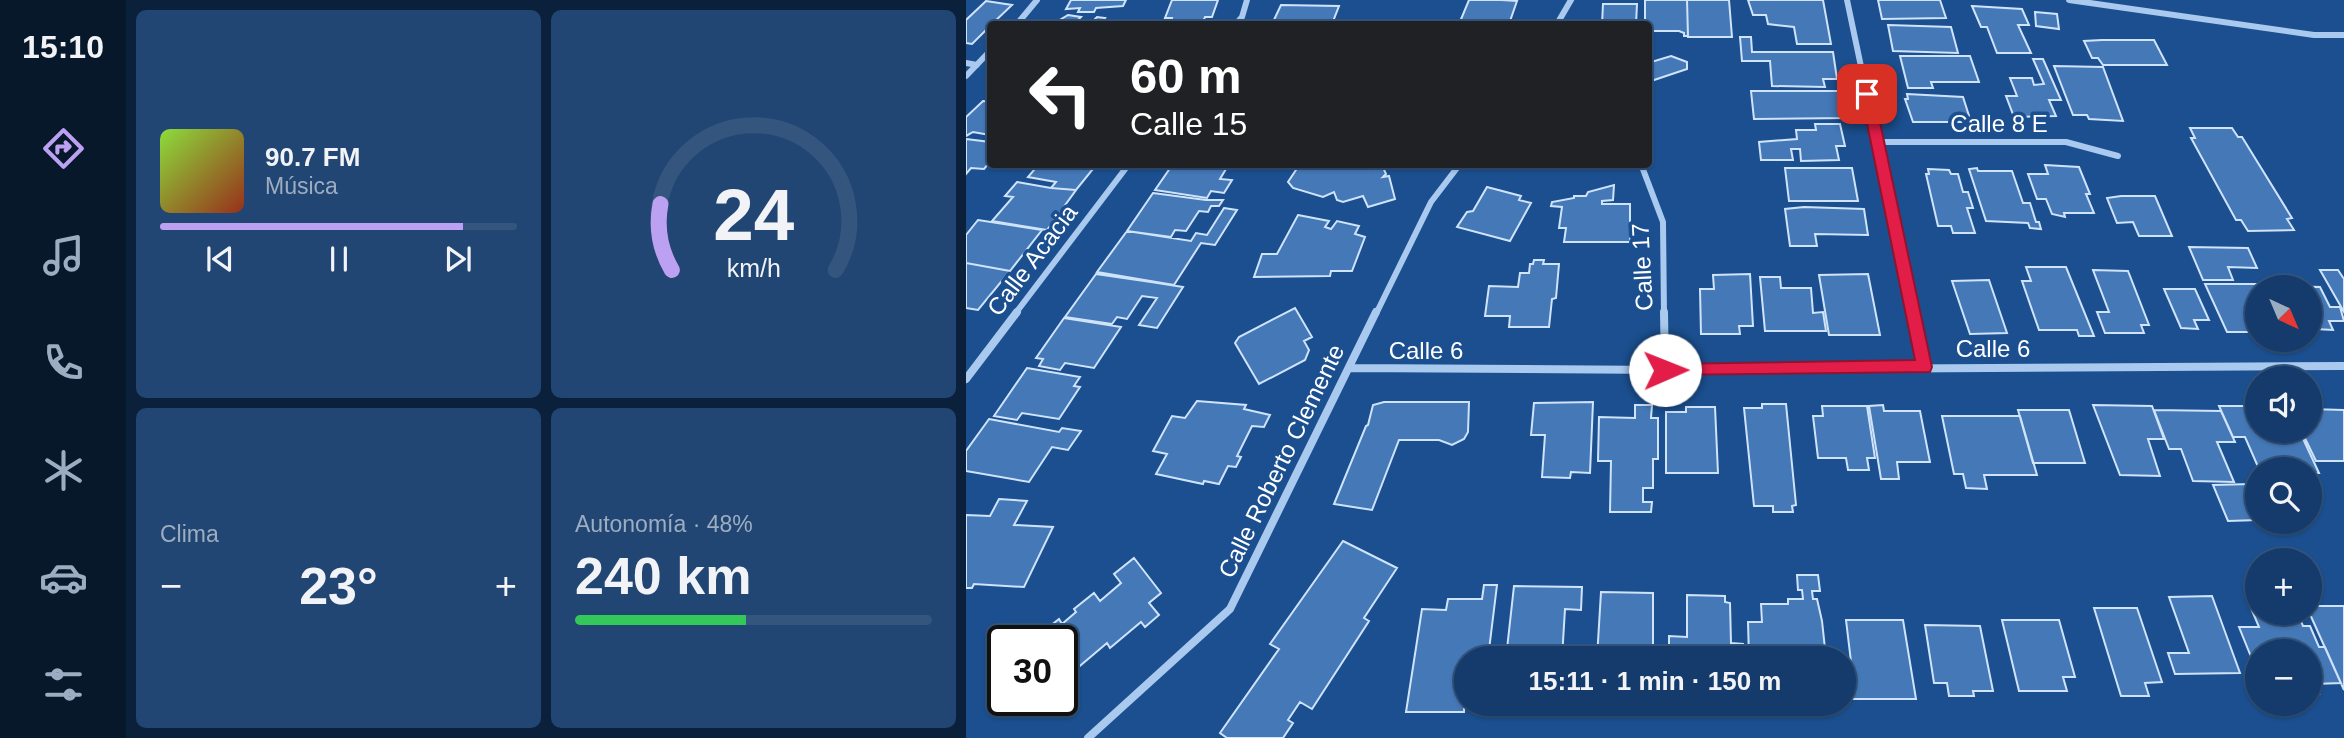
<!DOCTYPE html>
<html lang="es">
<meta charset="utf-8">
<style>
:root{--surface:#143b6b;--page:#214673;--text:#f1f3f6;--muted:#9dadc1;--line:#33557e;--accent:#bca0f2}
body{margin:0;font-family:Arial,sans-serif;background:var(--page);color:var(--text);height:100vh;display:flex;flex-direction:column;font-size:26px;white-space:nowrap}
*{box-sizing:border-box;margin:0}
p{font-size:23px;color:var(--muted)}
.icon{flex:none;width:38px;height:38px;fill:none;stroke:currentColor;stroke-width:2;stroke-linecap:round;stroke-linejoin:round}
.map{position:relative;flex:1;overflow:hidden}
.details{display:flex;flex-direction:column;gap:10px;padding:10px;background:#0b203b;width:840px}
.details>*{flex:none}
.guide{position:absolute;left:21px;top:21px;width:665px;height:147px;border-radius:7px;box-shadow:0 2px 5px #0004,0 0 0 2px var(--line);background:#202124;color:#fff;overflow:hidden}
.needle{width:46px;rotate:136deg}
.tools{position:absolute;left:1279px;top:275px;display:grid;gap:14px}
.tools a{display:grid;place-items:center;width:77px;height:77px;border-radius:50%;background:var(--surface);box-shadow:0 2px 5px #0004,0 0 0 2px var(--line);font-size:35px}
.speed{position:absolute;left:21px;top:625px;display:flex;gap:14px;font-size:35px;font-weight:700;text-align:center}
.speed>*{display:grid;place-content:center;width:91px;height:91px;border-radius:50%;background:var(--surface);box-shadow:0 2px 5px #0004,0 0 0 2px var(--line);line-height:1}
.speed .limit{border:4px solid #111;border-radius:10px;background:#fff;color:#111}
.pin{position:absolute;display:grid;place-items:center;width:60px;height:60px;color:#fff;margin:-30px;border-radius:14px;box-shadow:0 4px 10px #0006}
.me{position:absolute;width:77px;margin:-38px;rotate:89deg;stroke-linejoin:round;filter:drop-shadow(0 0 5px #0008)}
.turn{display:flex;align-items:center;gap:24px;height:147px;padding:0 28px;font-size:32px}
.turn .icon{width:91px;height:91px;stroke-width:2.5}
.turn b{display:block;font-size:49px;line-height:60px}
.big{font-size:52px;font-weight:800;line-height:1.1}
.details .tile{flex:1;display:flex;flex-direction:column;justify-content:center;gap:10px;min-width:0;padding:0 24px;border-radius:10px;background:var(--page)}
.details .dial{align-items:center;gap:0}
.dial svg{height:182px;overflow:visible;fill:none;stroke:var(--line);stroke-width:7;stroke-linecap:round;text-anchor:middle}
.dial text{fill:var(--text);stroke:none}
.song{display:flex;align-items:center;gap:21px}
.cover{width:84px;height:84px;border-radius:10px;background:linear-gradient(135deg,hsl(90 70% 55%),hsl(10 70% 35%))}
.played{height:7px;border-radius:4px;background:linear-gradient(90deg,var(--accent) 85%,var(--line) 85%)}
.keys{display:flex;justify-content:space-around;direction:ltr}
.heat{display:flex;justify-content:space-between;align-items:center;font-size:38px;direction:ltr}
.charge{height:10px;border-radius:5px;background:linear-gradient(90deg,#34c759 48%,var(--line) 0)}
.details .tiles{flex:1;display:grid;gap:10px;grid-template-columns:repeat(2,1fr)}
.trip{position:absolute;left:488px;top:646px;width:402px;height:70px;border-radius:35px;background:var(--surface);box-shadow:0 2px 5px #0004,0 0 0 2px var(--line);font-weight:800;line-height:70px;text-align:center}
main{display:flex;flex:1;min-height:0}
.dock{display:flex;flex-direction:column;width:126px;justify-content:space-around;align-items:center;background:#08182b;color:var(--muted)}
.dock .icon{width:49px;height:49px}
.dock .current{color:var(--accent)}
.dock b{font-size:32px;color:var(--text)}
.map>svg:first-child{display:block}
.building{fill:#4478b7;stroke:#cfe3fa;stroke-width:2}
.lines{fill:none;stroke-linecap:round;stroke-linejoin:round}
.street-far1{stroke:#a9c9ee;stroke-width:6}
.street{stroke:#a9c9ee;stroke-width:8}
.route{fill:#e11d48;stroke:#92132f;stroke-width:2}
.labels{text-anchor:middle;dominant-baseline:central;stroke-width:7;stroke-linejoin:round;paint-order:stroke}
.street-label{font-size:24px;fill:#fff;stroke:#1b4f8f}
</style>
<main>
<nav class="dock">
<b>15:10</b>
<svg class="icon current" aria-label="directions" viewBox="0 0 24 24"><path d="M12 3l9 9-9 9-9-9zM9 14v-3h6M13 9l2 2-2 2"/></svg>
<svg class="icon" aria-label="music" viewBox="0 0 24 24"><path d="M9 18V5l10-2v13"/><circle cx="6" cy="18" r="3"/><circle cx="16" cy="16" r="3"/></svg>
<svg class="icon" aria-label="phone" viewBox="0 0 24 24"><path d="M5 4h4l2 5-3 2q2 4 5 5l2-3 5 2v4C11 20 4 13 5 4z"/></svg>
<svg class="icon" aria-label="climate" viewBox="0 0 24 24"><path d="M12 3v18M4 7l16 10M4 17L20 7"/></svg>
<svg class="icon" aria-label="car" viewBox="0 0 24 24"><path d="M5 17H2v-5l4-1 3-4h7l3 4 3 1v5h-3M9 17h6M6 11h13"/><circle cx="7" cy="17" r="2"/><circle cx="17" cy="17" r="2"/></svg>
<svg class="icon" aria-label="filters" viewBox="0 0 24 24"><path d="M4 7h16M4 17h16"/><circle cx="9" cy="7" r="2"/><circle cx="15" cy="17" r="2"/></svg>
</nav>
<section class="details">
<div class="tiles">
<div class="tile">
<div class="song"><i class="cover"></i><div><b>90.7 FM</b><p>Música</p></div></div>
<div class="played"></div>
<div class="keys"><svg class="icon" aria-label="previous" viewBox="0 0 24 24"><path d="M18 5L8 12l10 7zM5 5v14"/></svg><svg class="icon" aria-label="pause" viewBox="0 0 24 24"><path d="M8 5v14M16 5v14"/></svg><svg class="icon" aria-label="next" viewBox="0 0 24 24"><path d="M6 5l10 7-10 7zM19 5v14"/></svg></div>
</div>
<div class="tile dial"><svg viewBox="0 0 100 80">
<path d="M14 69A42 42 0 1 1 86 69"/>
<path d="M14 69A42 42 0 0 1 9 40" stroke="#bca0f2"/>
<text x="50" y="56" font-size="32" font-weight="700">24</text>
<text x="50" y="72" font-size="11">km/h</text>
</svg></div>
<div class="tile"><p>Clima</p>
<div class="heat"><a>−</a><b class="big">23°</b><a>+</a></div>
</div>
<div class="tile"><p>Autonomía · 48%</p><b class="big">240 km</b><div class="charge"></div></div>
</div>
</section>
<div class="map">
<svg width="1378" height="738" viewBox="0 0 1378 738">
<rect width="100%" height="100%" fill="#1b4f8f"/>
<!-- building -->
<path class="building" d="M105,0H160L157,6L130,8L128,12H112L114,8L100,9Z
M206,0H252L246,17H239L236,24H204L206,18H199Z
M503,0H535L551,1L543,24H493Z
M679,0H721L722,36H718V33L713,31H682V24H679Z
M721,0H763L766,37H722Z
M782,0H857L865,44H831L828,27L802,24L800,15H787Z
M912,0H974L980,18L916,19Z
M20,1L46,5L26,24H29H24V29H21L6,44L0,43V20Z
M637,4H671L670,24H636Z
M315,5L373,6L366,24H306Z
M1006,6L1056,9L1063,25H1052L1065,53H1031L1021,27H1015Z
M1069,12L1091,14L1093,29L1070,26Z
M102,15L115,17L112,20L126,22L131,17L139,18L134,24H87Z
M922,25L985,27L992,53L927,51Z
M774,37H785L786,52H867L871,79H857L859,87L806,86L804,61H776Z
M1136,40H1188L1201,65H1137L1132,58H1126L1118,41Z
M705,56L721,62V69L682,82V63Z
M934,56H1004L1013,82H965L967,88H942Z
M1067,59H1077L1095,100H1083L1090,116L1048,117L1040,96H1051L1044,78H1066L1068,85L1078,84Z
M1088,66L1137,67L1157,121L1123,119L1121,115H1107Z
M785,91H875L880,118L788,119Z
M941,94L997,97L1005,122H947L939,99H942Z
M17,101L24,102V135L7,132L0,136V117Z
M849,124H874L879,146H870L873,160L835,161L834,149H825L827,160H795L793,142L831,139L830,130H850Z
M1224,128H1266L1272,137H1276L1326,218L1321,219L1328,230L1282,231L1275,220H1270L1225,138H1229Z
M0,139L24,142V162L18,169L5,168L0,174Z
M73,164H131L110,190L85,188L90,182L62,177Z
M207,164H263L254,179L266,180L258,193L245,191L241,198L189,190Z
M334,164H401L403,169L416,165L420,174L417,177L423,176L429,199L402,207L397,196L377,202L371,200L368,192L357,197L327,188L322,182Z
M1079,165L1113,167L1124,194H1120L1128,213H1098L1099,217L1086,214L1080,199H1071L1062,174H1082Z
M819,168H886L892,201H823Z
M1011,168L1012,171H1046L1057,203H1064L1070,222H1073L1075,229L1064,228L1062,223L1020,221L1003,169Z
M962,169L983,170L985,174H992L997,192H1002L1007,208H1001L1009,233H987L985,226H972L960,174H963Z
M51,182L85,188L110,190L81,230L26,221L47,197L39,196Z
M648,185L647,200L636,201V204H664V242H598L600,228H593L596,207L585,206L586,202L608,198V196H620L622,192Z
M521,187L555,196L553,200L565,203L544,241L491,227L501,212L507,211Z
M187,193L240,200H257L253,206H245L242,212L233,211L220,231L209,230L205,237L161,231Z
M1155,196H1189L1206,236H1173L1167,222L1151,223L1141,198Z
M838,207L898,209L902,235L849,234L851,246H824L819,209Z
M258,208L271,210L249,245L235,243L208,285L131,272L161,231L225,241L230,233L241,235Z
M332,215L363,221L359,227L365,229L371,221L393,226L389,234L399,237L386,271H365L364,276L288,277L296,254H311Z
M12,220L76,230L44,271L0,263V235Z
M1223,247L1282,248L1291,268L1262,267L1267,280H1237Z
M568,260H578L577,264H593L590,298L586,299L583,327H543L544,316H519L523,286L552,287L554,273H563L564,264H567Z
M0,263L44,271L12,310L0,308Z
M1060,267H1100L1128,336H1113L1111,330H1073L1056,281H1065Z
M1127,270L1162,271L1183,325H1175L1178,333H1139L1131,312H1143Z
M1354,270H1372L1378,279V312Z
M130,274L185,282L217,287L191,328L173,325L191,298L176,296L161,319L151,317L146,324L99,317Z
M784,274L787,326H773L774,334H735L734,289H748L747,275Z
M902,274L914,335H863L853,275Z
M794,277H814L815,288H845L847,313L857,312L860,331H799Z
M1023,280L1041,333L1004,334L986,281Z
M1239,284H1296L1298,287H1292V332H1261Z
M1302,285L1354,287L1364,307H1374L1378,321H1363L1367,330L1349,329L1344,322V287Z
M1198,289H1229L1243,320H1228L1232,329L1215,328Z
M329,308L346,337L338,341L343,350L339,360L293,384L269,343L273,337Z
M98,318L155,327L128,368L99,363L94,370L73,366L77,359L70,358Z
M61,368L114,377L108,386L114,387L93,419L56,413L51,420L28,416Z
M231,401L280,405L278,409L304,415L298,427L286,426L271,456L275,457L270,467L262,466L253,484L238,481L237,484L190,474L201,454L187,451L206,416L219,418Z
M418,402H503L502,432L498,439L486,445L473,440H433L406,510L368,504L400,426L402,425L407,405Z
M627,402L624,473L605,472L604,478L576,477L579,435H565L568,403Z
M796,404H820L830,505L826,506L827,512H807V506H788L778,408H796Z
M669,405H686L685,418H692V459H687V488H677V502H686L685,512H644L645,461H632L633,417L669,418Z
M917,405L918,411H954L964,462H931L933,479H915L903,406Z
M1127,405L1186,406L1198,439H1182L1194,476L1154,475Z
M856,406H901L909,458H901L903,470H882L880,458H852L847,416H857Z
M1253,406H1292V430H1333L1353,473H1344V469H1293L1279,437H1267Z
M720,407H749L752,473H700V412H720Z
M1344,409L1378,410V461H1350L1335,430H1344Z
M1052,410H1103L1119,463H1067Z
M1188,410L1255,411L1269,442H1251L1268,482L1227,481L1215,449H1203Z
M976,416H1054L1071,475H1018L1021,489L1000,488L997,474H988Z
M23,419L93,432L96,428L115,431L102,450L86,447L63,482L0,471V451Z
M1285,484L1292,499V520L1262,521L1247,485Z
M33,499L61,501L48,525L87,527L58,587L8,584L6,588H0V515L24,516Z
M377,541L431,568L398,618L403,621L346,709L334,702L322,720L327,723L317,738H261L254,733L313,649L304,644Z
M168,558L195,593L183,603L193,615L179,627L175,622L144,648L141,643L96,681V640L69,638L93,619L96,624L110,612L108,609L128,593L134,601L155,583L148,574Z
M831,575H852L854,591H846L847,599H851L856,621L860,658H783L782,622H796L795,604H822V599H837L836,590H832Z
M518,585H531L522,658H500L498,712H440L456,609L480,610L482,599H516Z
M548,586L616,587L615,610L599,609L596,658H540Z
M635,592L687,593V658H631Z
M721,595L759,596V602L764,603L765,643L777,644V658H703V636L721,637Z
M1246,596L1274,673L1209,674L1202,653H1223L1203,597Z
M1282,601H1292V612H1331L1337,626H1344L1353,647H1359L1375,683L1348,684L1353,694L1344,695V651H1292V674L1273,627H1293Z
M1344,606H1378V690L1343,612Z
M1128,608H1171L1196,682L1179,683L1183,696H1155Z
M880,620H937L950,699H878V670H886Z
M1036,620H1093L1109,677H1097L1101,691H1053Z
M959,625L1014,626L1027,691H1007L1008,696H983L981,683H968Z"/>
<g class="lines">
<!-- street-far1 -->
<path class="street-far1" d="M881,0L947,314
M1103,0L1348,35H1378
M51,24L71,0
M270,24L276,17L281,0
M591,24L605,0
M0,63L11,65
M0,76L24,51
M912,142H1100L1152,156
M675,164L697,222L698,314
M49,314L163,164
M410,314L465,202L494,164"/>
<!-- street -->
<path class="street" d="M698,312L699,370
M947,312L958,367
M383,368L699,370L1378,366
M0,379L51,312
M122,738L264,609L410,312"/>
</g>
<!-- route -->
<path class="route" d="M901,90L908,94L966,367L964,372L694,375L692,370L694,366L699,364L949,360L895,94Z"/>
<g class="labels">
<!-- street labels -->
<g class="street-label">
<text x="1033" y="123">Calle 8 E</text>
<text transform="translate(66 260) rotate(-53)">Calle Acacia</text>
<text transform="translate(676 267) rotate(-93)">Calle 17</text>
<text x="1027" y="348">Calle 6</text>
<text x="460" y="350">Calle 6</text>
<text transform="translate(315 461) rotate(-64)">Calle Roberto Clemente</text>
</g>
</g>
</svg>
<div class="tools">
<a><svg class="needle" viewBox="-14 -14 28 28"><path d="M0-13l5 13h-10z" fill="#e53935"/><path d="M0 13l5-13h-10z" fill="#9dadc1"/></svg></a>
<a><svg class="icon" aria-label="sound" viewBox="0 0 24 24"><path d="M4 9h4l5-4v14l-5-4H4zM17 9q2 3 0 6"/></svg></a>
<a><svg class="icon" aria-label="search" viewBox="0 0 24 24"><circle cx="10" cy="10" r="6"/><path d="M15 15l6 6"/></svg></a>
<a>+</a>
<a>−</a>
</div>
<div class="speed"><div class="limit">30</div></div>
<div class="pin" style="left:901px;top:94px;background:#d93025"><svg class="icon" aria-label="arrive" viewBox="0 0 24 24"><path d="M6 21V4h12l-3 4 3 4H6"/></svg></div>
<svg class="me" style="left:699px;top:370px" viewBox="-20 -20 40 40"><circle r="19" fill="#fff"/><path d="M0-13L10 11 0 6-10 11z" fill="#e11d48"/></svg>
<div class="trip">15:11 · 1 min · 150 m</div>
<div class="guide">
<div class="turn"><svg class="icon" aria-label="left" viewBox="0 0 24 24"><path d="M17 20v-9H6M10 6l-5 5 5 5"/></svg><div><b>60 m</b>Calle 15</div></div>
</div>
</div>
</main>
